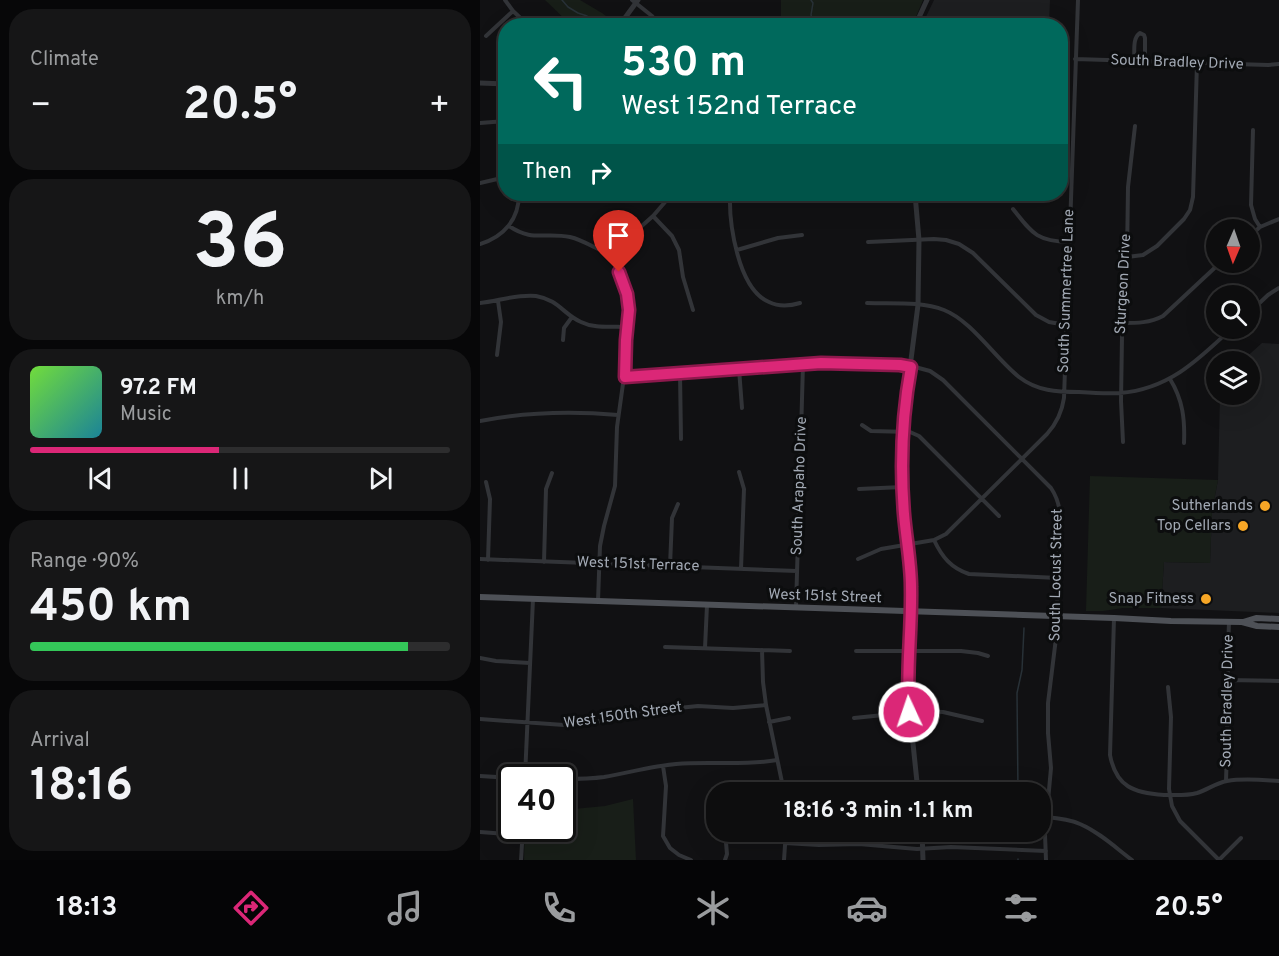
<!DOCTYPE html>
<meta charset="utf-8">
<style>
:root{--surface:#0d0d0e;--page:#161617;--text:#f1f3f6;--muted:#9a9c9e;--line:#2d2d2e;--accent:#db2777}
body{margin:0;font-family:Overpass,sans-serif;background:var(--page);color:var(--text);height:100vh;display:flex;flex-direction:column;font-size:22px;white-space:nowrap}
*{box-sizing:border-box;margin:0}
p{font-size:20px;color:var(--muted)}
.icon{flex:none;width:33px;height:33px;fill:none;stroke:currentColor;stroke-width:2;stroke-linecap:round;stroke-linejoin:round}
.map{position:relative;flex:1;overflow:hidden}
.sheet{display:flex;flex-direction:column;gap:9px;padding:9px;background:#070708;width:480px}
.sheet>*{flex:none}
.hud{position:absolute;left:18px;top:18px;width:570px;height:183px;border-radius:24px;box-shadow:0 6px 24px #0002,0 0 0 2px var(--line);background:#00695c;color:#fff;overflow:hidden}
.needle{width:39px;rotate:182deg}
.buttons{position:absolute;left:726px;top:219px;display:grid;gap:12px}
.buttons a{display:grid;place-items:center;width:54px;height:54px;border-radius:50%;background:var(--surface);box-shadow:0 6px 24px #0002,0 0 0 2px var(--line);font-size:30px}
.speed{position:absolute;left:18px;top:764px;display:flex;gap:12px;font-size:30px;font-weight:700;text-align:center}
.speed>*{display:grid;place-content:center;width:78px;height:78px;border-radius:50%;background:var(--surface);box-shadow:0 6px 24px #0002,0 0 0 2px var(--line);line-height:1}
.speed .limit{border:3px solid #111;border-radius:9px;background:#fff;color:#111}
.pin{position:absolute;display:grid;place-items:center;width:51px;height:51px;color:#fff;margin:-62px -26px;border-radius:50% 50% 50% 0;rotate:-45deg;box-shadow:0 0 6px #0007}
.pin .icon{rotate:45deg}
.me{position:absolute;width:66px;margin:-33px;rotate:357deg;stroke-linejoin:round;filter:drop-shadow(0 0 4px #0008)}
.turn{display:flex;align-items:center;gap:21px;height:126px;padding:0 24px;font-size:27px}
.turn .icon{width:78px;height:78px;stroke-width:2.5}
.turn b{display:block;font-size:42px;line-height:51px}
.then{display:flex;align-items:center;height:57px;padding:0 24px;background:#0003;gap:12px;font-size:22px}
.big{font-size:45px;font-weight:700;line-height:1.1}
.sheet .tile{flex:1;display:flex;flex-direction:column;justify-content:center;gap:9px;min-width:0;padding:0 21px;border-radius:24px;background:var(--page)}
.sheet .dial{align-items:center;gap:0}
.dial b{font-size:78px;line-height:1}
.song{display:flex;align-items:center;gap:18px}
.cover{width:72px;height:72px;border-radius:9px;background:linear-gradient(135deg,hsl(100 70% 55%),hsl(190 70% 35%))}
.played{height:6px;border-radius:3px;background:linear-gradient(90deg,var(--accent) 45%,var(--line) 45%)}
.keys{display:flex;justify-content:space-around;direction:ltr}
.heat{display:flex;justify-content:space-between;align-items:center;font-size:33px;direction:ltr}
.charge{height:9px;border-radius:4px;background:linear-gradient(90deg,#34c759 90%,var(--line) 0)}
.trip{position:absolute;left:226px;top:782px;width:345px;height:60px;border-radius:24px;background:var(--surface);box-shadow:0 6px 24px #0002,0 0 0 2px var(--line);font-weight:700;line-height:60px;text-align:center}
.dock{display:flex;height:96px;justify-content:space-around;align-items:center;background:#050506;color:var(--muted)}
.dock .icon{width:42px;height:42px}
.dock .selected{color:var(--accent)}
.dock b{font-size:27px;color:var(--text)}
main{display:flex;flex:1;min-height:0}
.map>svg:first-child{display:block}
.built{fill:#1d1e20}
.green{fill:#181e18}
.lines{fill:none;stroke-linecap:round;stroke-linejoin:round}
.stream{stroke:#283137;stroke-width:1.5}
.minor{stroke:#323438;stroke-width:4}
.tertiary{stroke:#323438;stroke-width:5}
.primary{stroke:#4e5157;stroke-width:6}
.route-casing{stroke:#8e194d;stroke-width:15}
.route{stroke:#db2777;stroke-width:10}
.poi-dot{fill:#f6a626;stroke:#0c0d0e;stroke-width:2}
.labels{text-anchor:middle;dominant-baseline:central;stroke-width:6;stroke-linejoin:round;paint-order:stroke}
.street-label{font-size:15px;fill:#a2a9b4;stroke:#0c0d0e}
.poi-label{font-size:15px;fill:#a2a9b4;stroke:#0c0d0e;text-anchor:end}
</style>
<main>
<section class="sheet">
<div class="tile"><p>Climate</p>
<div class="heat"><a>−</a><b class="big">20.5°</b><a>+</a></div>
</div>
<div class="tile dial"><b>36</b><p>km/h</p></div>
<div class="tile">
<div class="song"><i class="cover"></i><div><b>97.2 FM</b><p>Music</p></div></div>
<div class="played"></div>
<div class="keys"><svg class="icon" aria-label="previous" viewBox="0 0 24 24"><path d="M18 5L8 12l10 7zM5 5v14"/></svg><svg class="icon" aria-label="pause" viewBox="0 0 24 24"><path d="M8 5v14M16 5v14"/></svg><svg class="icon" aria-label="next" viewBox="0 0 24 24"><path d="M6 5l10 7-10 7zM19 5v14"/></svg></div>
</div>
<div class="tile"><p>Range · 90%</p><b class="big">450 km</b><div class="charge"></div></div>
<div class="tile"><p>Arrival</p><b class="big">18:16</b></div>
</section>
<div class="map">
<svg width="799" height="860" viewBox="0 0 799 860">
<rect width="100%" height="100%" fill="#111113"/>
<!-- built -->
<path class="built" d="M454,0H570L569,25H442Z
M782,343L799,344V613L681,608L684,562L730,563L732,511L738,480L740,395L770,394V362L762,361Z"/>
<!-- green -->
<path class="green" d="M65,0H100L122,13L134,22L131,25H91Z
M301,0H443L432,26L301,25Z
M610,476L738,480L732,511L730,563L684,562L681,608H643L623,611H606Z
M153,799L156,860H44L45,828H82L83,810L125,806Z"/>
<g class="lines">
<!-- stream -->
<path class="stream" d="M82,0L88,7L98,13L107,16L113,26
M331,0L333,3L331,15L335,26
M538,792L537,693L542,670L544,628
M537,841L538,831
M538,860V859"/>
<!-- minor -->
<path class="minor" d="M25,0L33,11L49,26
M152,0L172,16L179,26
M6,36L33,11
M595,59L788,65L799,64
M654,61C655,52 652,38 660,33L664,35L665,38V62
M0,123L26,121
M773,130L771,205L775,219L780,227
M0,183L26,177
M250,194C249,224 258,289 289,302C299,307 310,306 320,303
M533,209C552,233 556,241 589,242
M173,216L192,236L199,250L203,277L213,310
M29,226C52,242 65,232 90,237C107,241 121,253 139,257
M770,236L780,227L799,219
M388,242L454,239L466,240L479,244L493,253L556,315L569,322L586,325
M0,244C24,237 39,219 39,194
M257,250L298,238L322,235
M647,257L663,255L677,246L704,219L710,210L713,197L717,63
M0,303C18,301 37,294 56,296C79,300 83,314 101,322C115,329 131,326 147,327
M387,303C412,304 441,301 464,310C492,321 515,358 539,377C557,391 577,392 599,392C613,393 627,394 640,393C689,389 718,360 752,328
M770,312L788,295L799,288
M642,323C657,323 670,323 683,316L741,262
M83,340L84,328L92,317
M17,355L21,322L18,301
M259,369L262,408
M200,373L201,439
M145,377L341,363L435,367L450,371L463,380L571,488C577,497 580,506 580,518L576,638L568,703V733L571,768L565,834L566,860
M690,379C703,400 705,420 704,443
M0,421C46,412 91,411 138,415
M382,425L391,431L430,432L439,436L519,516
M643,442L641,401L642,336L647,257L648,187L655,126
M259,472L264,489L261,569
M6,482L10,499L8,560
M379,489L422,487
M454,540C462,557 471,568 489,574L578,578
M0,559L317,571
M378,559L401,549L454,540L466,534L567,434C577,423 582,412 584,398L598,0
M64,562L66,489L72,473
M190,566L192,518L198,504
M118,601L120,546L124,526L135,486L137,427L146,362V340L148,303L147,294L139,272V257L141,248L146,240L173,216L192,194
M316,608L323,364
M634,618L630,755C636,787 654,793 684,795C695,795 706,796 717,793C727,790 736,783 747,781C764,778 782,780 799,781
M185,647L310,651
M225,648L227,605
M282,650L283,682L286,705L304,792
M376,651H481L498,653L508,656
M0,658L16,661L50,663
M747,680L799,681
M688,687L691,717L689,789L692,806L700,821L739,860
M374,718L443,711L463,712L502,721
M0,719L84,725L115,722L179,710L218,706L253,708L286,705
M289,722L309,718
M183,766L186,786L183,836L190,848L199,855L211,860
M0,776L32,778
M45,777L53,599
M82,779C96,779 110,779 124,777C148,773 172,766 196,764C230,761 264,766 297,760
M746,781C748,728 747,675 749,622
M370,784L387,783L424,792
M428,792L472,788H504
M566,817C578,818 589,819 600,824C619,832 636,848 652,860
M245,831L247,854L245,860
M0,832L42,835
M305,843L339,845L379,844L437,849L471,847L566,851
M41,860L43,828
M304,860L306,831
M739,860L761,838"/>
<!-- tertiary -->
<path class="tertiary" d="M139,26L158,0
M435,26L447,0
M0,83L26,84
M435,194L439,240L438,305L423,422L422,464L424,513L432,589L428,695L438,792
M442,831L443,860"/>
<!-- primary -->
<path class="primary" d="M0,597L634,618L691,621L762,622L777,626L799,627
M763,622L776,618L799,619"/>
</g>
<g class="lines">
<!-- route casing -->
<g class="route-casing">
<path id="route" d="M139,272L147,294L149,310L146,340L145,377L341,363L420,365L431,367C422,416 420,465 424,514C426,538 431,563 431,587C432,629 426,670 429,712"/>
</g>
<!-- route -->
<use href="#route" class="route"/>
</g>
<!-- markers -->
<g class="poi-dot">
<circle cx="785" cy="506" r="6"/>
<circle cx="763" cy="526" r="6"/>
<circle cx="726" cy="599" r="6"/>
</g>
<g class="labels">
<!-- street labels -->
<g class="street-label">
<text transform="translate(697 63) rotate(2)">South Bradley Drive</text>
<text transform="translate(644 284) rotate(-87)">Sturgeon Drive</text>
<text transform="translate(587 291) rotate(-88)">South Summertree Lane</text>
<text transform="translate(320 486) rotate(-88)">South Arapaho Drive</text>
<text transform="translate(158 565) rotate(2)">West 151st Terrace</text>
<text transform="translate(577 575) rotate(-89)">South Locust Street</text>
<text transform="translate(345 597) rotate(2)">West 151st Street</text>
<text transform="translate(748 701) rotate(-89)">South Bradley Drive</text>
<text transform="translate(143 716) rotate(-8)">West 150th Street</text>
</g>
<!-- poi labels -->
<g class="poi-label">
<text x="773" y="506">Sutherlands</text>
<text x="751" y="526">Top Cellars</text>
<text x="714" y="599">Snap Fitness</text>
</g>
</g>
</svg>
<div class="buttons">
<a><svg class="needle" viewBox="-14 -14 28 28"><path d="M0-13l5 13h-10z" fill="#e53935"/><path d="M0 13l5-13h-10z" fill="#9a9c9e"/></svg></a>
<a><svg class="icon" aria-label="search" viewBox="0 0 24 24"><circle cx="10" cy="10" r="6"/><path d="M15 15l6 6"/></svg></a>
<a><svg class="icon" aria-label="layers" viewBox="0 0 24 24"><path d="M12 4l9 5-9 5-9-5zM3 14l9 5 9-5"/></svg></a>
</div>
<div class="speed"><div class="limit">40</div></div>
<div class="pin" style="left:139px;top:272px;background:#d93025"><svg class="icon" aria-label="arrive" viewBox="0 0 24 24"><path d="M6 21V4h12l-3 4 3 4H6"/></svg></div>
<svg class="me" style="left:429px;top:712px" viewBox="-20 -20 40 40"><circle r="17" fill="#db2777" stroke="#fff" stroke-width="3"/><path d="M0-11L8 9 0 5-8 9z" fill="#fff"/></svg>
<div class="trip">18:16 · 3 min · 1.1 km</div>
<div class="hud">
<div class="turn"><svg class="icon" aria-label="left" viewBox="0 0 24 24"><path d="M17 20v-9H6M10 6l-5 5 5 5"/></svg><div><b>530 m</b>West 152nd Terrace</div></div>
<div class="then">Then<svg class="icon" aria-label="right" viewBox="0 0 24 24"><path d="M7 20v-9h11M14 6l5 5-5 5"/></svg></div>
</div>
</div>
</main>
<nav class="dock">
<b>18:13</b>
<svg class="icon selected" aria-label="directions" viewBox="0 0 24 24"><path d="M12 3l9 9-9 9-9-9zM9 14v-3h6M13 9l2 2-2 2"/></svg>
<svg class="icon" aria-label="music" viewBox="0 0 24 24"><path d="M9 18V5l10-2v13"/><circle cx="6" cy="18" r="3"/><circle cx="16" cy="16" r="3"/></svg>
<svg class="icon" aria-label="phone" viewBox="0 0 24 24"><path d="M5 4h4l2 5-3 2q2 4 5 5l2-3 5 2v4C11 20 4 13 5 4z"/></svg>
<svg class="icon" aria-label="climate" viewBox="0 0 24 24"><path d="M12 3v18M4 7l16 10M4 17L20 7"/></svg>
<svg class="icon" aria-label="car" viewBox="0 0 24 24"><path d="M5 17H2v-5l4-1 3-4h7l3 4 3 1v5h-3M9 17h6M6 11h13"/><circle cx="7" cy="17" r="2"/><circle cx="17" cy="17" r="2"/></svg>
<svg class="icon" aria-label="filters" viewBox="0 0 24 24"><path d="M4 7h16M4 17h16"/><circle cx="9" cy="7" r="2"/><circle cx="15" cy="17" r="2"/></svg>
<b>20.5°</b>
</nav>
